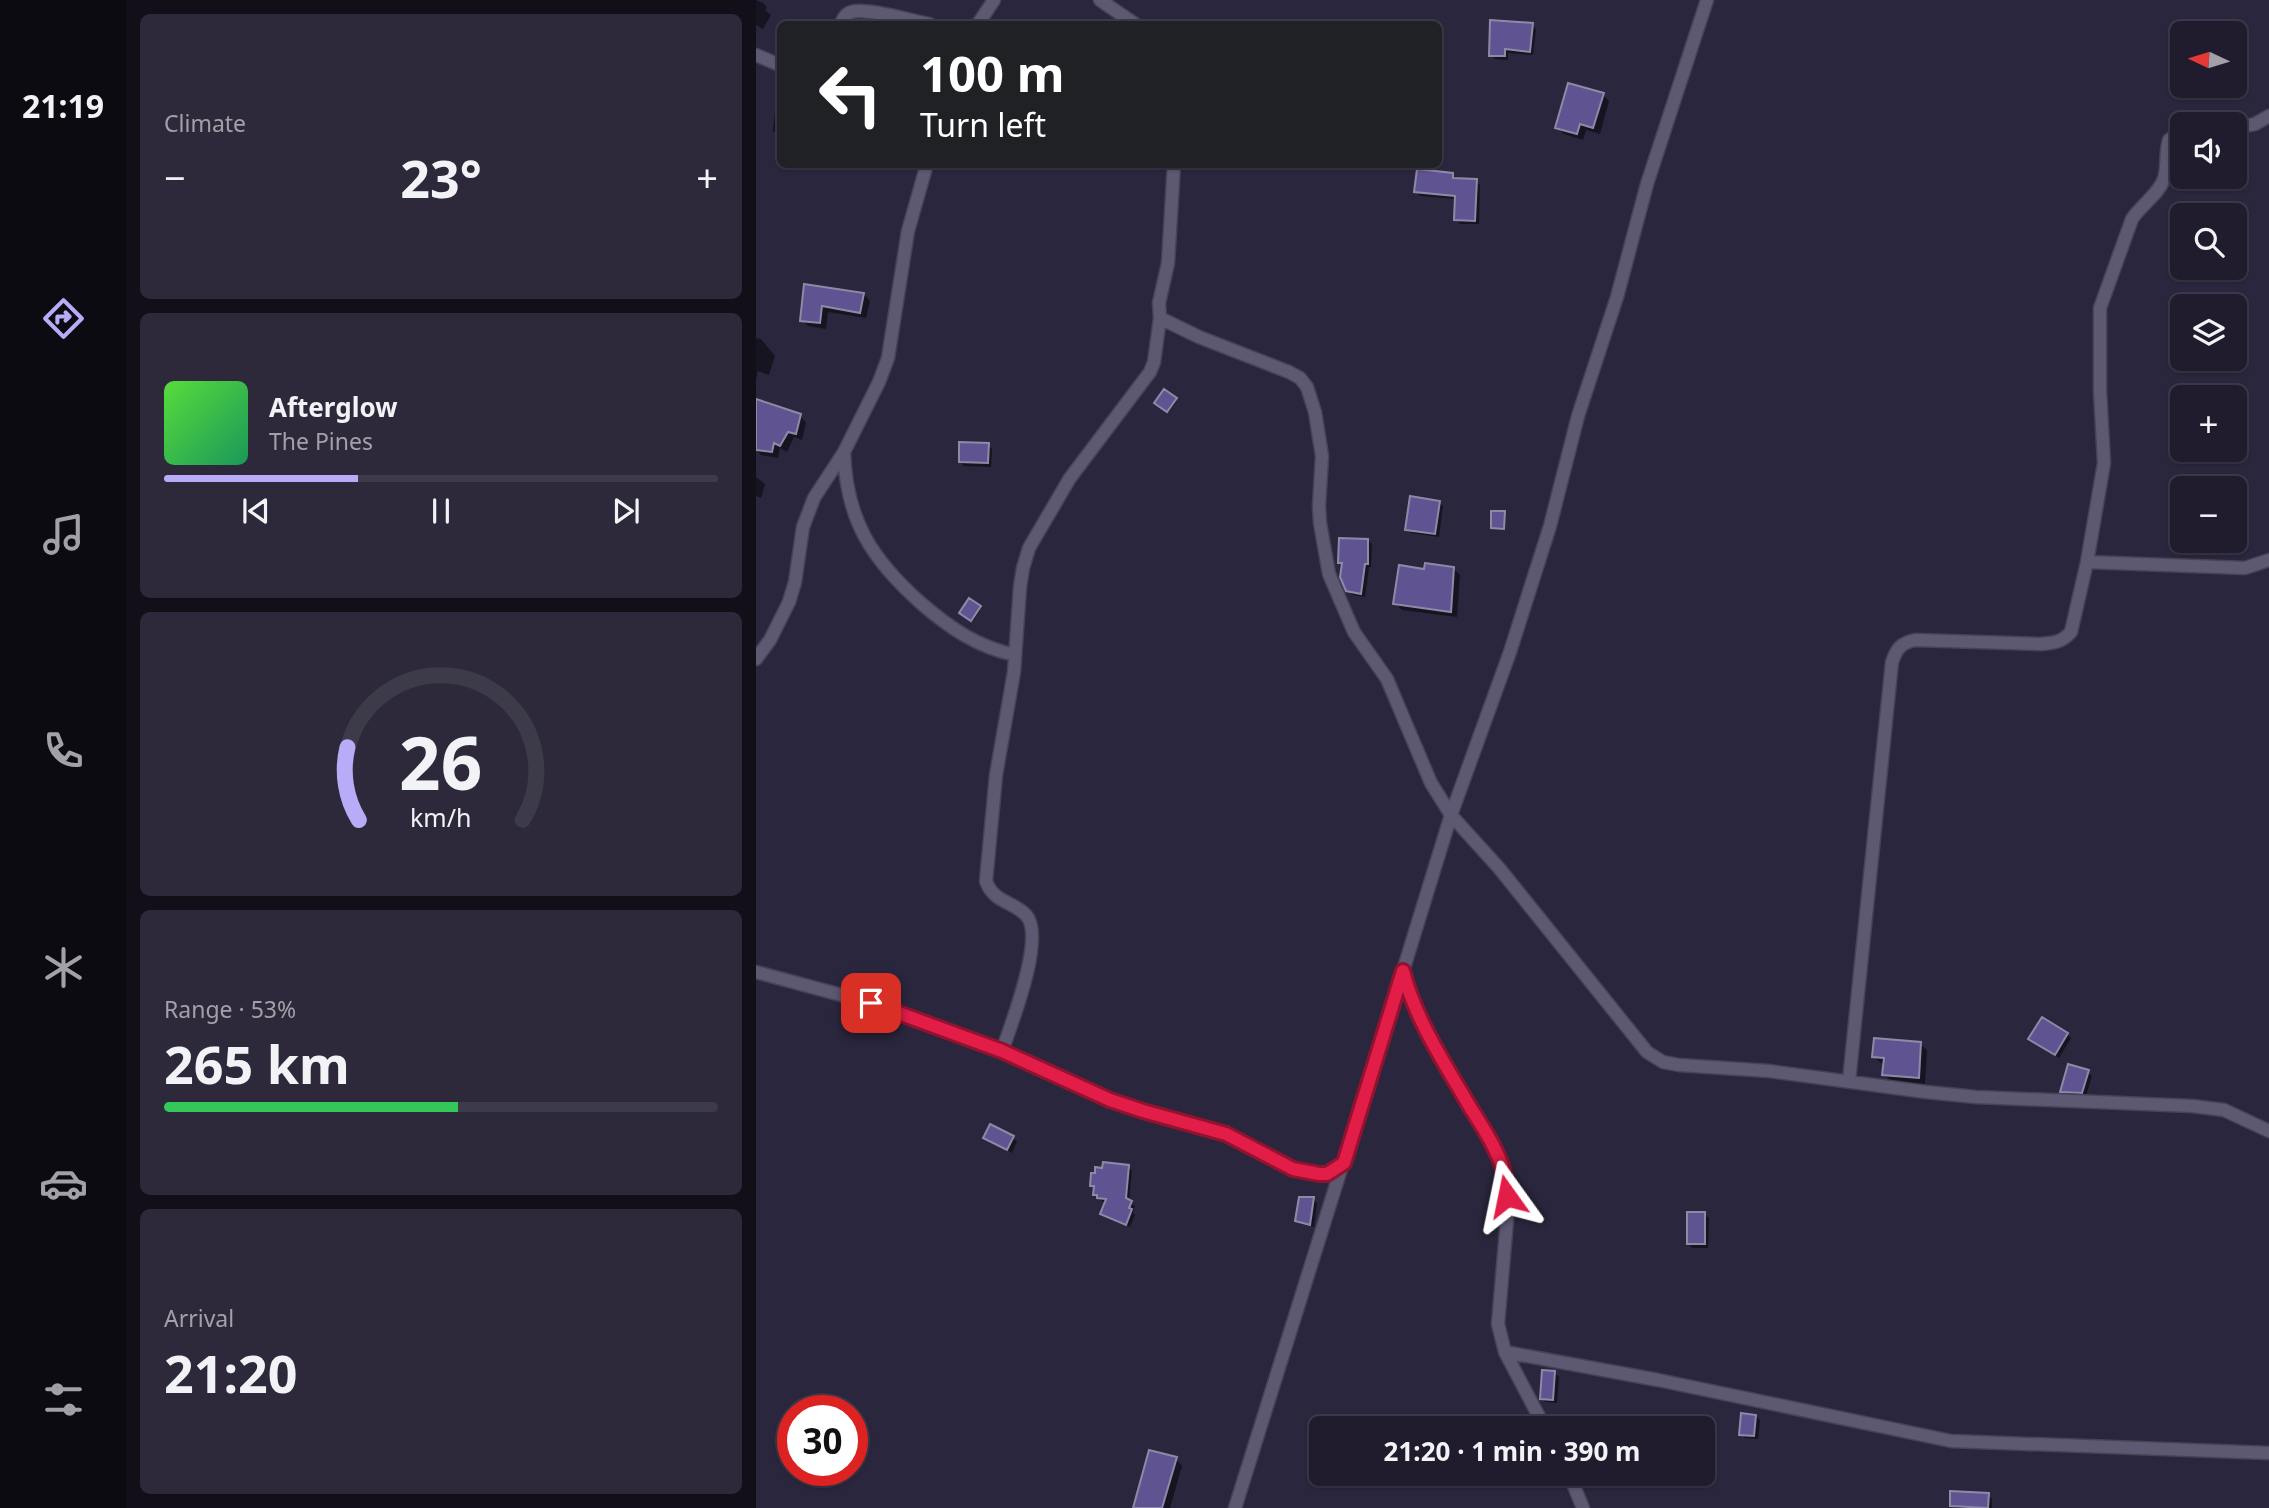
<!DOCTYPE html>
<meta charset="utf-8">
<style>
:root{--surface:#201c2e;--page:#2d293a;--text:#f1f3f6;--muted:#a2a1aa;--line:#3d3a4a;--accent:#b8abf7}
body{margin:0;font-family:"Noto Sans",sans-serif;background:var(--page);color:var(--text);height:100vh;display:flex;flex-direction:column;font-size:26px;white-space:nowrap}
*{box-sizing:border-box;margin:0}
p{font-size:23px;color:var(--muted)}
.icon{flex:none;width:38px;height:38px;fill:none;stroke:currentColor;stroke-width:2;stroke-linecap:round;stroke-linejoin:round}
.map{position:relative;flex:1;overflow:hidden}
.details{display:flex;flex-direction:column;gap:14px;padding:14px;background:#120f19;width:630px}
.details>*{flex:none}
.top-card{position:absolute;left:21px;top:21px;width:665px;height:147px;border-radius:10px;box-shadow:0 2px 5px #0004,0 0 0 2px var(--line);background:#202124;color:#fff;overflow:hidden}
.needle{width:46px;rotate:274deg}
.fabs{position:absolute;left:1414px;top:21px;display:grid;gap:14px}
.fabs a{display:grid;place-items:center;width:77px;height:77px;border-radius:10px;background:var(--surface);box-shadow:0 2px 5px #0004,0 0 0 2px var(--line);font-size:35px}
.speed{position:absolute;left:21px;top:1395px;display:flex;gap:14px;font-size:35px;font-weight:700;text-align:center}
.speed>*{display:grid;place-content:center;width:91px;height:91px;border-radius:50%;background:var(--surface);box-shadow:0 2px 5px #0004,0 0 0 2px var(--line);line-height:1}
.speed .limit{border:10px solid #d22;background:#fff;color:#111}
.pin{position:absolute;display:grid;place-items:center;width:60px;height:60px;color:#fff;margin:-30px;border-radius:14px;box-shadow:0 4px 10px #0006}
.me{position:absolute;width:77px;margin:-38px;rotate:348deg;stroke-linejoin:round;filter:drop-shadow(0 0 5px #0008)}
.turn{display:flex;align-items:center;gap:24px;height:147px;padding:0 28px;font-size:32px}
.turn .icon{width:91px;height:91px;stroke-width:2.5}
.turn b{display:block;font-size:49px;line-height:60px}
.big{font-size:52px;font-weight:700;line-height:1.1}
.details .tile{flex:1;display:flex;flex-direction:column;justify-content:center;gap:10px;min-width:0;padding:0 24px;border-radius:10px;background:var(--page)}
.details .dial{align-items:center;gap:0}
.dial svg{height:182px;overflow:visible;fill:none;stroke:var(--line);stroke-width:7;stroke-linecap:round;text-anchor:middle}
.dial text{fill:var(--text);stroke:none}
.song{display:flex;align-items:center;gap:21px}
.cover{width:84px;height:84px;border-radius:10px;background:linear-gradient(135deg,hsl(110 70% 55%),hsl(150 70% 35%))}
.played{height:7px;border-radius:4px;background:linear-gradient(90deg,var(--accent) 35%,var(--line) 35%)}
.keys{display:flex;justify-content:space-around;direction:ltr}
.heat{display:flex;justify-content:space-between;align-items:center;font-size:38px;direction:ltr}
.charge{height:10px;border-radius:5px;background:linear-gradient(90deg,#34c759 53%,var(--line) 0)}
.trip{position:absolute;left:553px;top:1416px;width:406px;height:70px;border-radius:10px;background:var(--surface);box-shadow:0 2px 5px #0004,0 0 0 2px var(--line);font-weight:700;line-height:70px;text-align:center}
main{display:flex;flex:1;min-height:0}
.dock{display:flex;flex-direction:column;width:126px;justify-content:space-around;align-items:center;background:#0d0b12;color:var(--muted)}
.dock .icon{width:49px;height:49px}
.dock .selected{color:var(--accent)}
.dock b{font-size:32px;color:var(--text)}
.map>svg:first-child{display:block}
.shadow{fill:#0007}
.building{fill:#605392;stroke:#8e8aa6;stroke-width:2}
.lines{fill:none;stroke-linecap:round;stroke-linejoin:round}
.minor-casing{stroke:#474356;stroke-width:15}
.minor{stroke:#5d5973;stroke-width:12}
.route-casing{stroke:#92132f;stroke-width:18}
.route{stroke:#e11d48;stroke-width:12}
</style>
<main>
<nav class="dock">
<b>21:19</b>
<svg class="icon selected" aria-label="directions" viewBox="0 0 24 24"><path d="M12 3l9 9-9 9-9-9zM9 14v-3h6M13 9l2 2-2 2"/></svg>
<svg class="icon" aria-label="music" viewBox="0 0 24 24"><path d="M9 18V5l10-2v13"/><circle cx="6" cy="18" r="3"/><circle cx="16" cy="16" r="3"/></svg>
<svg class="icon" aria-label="phone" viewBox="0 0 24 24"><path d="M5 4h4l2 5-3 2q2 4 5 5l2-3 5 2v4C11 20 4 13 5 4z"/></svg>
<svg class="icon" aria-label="climate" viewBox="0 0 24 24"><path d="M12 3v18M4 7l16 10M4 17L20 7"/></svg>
<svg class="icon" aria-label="car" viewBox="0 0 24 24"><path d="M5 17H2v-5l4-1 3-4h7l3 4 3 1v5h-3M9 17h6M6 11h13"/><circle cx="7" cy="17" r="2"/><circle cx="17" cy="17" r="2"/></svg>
<svg class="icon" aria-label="filters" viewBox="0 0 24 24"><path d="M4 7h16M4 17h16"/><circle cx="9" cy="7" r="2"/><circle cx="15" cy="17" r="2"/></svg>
</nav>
<section class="details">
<div class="tile"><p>Climate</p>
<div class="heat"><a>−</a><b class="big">23°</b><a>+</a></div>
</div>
<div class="tile">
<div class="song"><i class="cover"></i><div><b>Afterglow</b><p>The Pines</p></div></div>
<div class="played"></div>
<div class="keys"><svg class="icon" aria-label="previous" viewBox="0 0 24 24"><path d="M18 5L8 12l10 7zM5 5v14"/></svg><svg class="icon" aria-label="pause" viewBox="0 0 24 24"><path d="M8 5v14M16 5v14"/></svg><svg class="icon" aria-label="next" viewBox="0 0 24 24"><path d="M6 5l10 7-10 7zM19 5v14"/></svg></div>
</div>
<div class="tile dial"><svg viewBox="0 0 100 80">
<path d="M14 69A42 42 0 1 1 86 69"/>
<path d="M14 69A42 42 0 0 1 9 37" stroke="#b8abf7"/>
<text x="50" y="56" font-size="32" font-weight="700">26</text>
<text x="50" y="72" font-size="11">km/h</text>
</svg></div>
<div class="tile"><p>Range · 53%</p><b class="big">265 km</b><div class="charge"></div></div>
<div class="tile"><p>Arrival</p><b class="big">21:20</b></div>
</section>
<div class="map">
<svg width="1513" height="1508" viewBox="0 0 1513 1508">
<rect width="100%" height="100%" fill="#2a263d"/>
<!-- shadow -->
<path class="shadow" d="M0,0L7,3L11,7L9,10L15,15L7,29L0,25Z
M776,25L780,29L777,55L752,53V60L739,59L735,55Z
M847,95L853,101L844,134L830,130L827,140L808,134L801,127Z
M19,111H24V135L17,131Z
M1423,146H1426V175L1420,170Z
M696,175L700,179L720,181L724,185L723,224H704L700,219L701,199L664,196L660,192Z
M50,286L108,294L114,301L110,318L72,312L70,329L52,326L46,320Z
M0,338L5,339L19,356L13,375L2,371L0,380Z
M408,391L421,401L413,412L400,403Z
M44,416L50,422L46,440L38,437L31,452L24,448L22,458L5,455L0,450V420Z
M232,445L236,449L235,467L208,466L204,462Z
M0,477L9,484L5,498L0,496Z
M683,502L687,506L683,537L655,533L651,529Z
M748,513L749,530L738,529L737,528Z
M612,540L616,544L615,567H613L609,597L596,595L592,590L587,566L584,562Z
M698,569L704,575L701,617L646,610L639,603L669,571Z
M213,601L225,609L217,621L205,612Z
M1311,1034L1315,1038L1303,1058L1275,1039Z
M1164,1044L1171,1050L1169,1084L1135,1081L1128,1075L1129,1064L1125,1063L1118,1057Z
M1332,1072L1336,1076L1330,1096L1310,1095L1306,1091Z
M235,1126L261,1141L256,1153L229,1138Z
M372,1166L376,1171L373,1202L379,1206L377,1213L379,1215L374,1227L351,1218L346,1214L351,1202H347L339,1194V1189L336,1185Z
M557,1199L561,1203L558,1227L545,1224L541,1220Z
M948,1214L953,1218L952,1248H936L932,1243Z
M798,1373L803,1377L801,1403L789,1402L785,1398Z
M1000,1416L1004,1420L1002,1439L989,1438L985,1434Z
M420,1459L426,1466L414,1508H379Z
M1232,1495L1236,1499V1508H1198L1195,1506Z"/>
<!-- building -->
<path class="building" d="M734,20L777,23L774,52L749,49V56H733Z
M812,83L848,93L837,128L824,124L821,134L799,128Z
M661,169L697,173V178L721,179L719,221L698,220L699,196L658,192Z
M48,284L108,293L104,313L66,306L64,323L44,321Z
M408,389L421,398L411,412L398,403Z
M0,399L45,414L40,434L32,432L24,446L18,443L16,452L0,450Z
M203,442L233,443L232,463L203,462Z
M654,496L684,501L679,534L649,530Z
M735,511H749L748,529L735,528Z
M583,538L612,539V564H609L605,594L590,591L584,577L586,563H582Z
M669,563L698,567L695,612L637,604L643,565L668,569Z
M213,598L225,606L215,621L203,613Z
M1286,1017L1312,1033L1299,1055L1272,1039Z
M1118,1038L1165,1042L1163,1078L1126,1075L1128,1058L1116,1057Z
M1312,1064L1333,1070L1326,1093L1304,1092Z
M234,1124L258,1136L251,1150L227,1138Z
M347,1162L373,1165L370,1198L376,1201L373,1208L376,1209L370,1225L344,1214L350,1199L341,1198V1195H337L338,1186H334L335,1173H339V1167L346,1168Z
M543,1197H558L554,1225L539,1221Z
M931,1212H949V1244H931Z
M786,1370L799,1371L797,1400L784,1399Z
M985,1413L1000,1415L998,1436L983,1435Z
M393,1450L421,1457L406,1508H377Z
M1194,1491L1233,1493L1232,1508L1194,1506Z"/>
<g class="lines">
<!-- minor casing -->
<g class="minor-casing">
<path id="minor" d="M344,0L379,24
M85,24C87,19 89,14 95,12C110,7 156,21 173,24
M222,24L238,0
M0,55L24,65
M1479,128L1499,124L1513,116
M418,164L412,263L403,303L404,318L443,337L533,372L544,378L551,387L559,412L566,456L563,506L564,523L573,574L598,632L631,679L675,783L695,815L743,868L891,1052L907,1062L923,1065L1013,1071L1170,1092L1220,1097L1436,1106L1468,1110L1513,1131
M88,452C90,520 116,560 166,604C195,629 222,647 259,655
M1331,562L1489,568L1513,560
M0,659L14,640L33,602L39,582L47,527L58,498L88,452L123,382L132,358L152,231L171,164
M0,972L115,1003L246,1051L354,1100L434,1125L470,1134L537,1169L552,1173L571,1174L588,1163
M246,1051C255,1025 290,936 270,915C256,901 237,902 230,881L240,775L258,672L264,587L267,568L273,548L314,478L394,372L398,362L404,318
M1093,1081L1136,662C1141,648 1145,643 1159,640L1285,644C1298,643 1306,642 1315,632L1331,562L1348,463L1344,391V308L1376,219C1385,205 1402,195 1408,179C1412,166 1409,153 1413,140L1420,135H1426
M749,1352L902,1380L1195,1441L1513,1453
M789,1428L749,1352L742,1324L751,1220V1196L747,1169L737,1147L695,1075L658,1004L647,971L695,815L754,652L794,526L822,416L861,297L891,184L951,0
M813,1474L827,1508
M479,1508L647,971"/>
</g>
<!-- minor -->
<use href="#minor" class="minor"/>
</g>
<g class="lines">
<!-- route casing -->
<g class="route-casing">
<path id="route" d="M115,1003L246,1051L354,1100L387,1111L470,1134L537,1169L563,1174H571L588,1163L647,971C659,1019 689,1064 714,1107C726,1126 740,1147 747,1169C749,1178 750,1187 751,1196"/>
</g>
<!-- route -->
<use href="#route" class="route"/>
</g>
</svg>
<div class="fabs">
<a><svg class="needle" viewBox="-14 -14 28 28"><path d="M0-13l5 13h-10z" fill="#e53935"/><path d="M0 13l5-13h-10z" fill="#a2a1aa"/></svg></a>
<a><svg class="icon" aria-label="sound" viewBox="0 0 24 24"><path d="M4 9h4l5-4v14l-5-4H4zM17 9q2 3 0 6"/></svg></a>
<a><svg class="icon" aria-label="search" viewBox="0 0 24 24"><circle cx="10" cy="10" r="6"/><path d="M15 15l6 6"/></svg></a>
<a><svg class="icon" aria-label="layers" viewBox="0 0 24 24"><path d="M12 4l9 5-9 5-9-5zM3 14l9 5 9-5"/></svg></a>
<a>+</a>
<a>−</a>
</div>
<div class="speed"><div class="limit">30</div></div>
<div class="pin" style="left:115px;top:1003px;background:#d93025"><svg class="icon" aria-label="arrive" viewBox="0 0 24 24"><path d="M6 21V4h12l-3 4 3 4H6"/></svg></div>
<svg class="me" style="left:751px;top:1196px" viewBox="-20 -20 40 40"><path d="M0-17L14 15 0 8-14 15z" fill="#e11d48" stroke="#fff" stroke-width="4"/></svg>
<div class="trip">21:20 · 1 min · 390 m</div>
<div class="top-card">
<div class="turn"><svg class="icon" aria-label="left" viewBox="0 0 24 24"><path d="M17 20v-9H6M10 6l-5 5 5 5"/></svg><div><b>100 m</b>Turn left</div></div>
</div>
</div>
</main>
